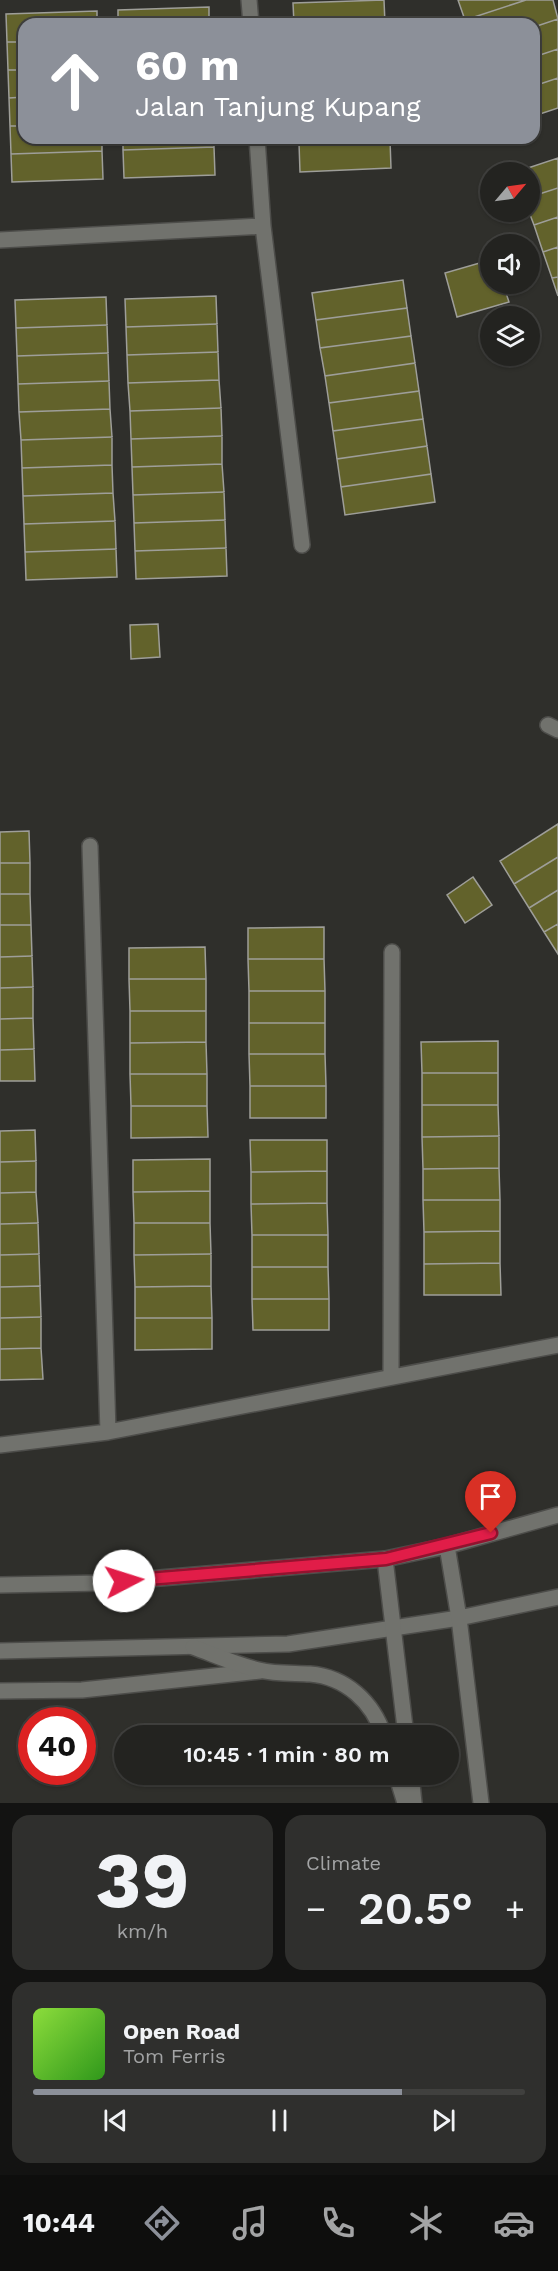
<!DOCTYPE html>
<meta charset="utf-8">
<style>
:root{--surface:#232320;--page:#2f2f2d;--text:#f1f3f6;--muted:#a3a4a5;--line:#40403e;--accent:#8c9099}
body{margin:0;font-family:"Work Sans",sans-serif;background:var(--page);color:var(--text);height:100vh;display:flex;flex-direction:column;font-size:22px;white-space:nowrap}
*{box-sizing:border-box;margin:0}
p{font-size:20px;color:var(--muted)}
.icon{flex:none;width:33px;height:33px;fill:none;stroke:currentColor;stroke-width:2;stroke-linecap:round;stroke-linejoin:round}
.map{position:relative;height:1803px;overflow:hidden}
.panel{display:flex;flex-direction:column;gap:12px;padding:12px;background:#131312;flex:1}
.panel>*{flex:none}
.top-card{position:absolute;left:18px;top:18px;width:522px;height:126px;border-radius:18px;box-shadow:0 2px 4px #0004,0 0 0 2px var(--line);background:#8c9099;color:#fff;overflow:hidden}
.needle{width:39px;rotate:61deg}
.tools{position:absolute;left:480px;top:162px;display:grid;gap:12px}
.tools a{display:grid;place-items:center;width:60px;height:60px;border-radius:50%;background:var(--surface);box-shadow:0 2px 4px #0004,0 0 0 2px var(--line);font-size:30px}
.speed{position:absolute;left:18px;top:1707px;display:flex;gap:12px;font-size:30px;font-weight:700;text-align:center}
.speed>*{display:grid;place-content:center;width:78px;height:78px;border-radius:50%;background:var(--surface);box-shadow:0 2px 4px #0004,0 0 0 2px var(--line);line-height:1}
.speed .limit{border:9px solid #d22;background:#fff;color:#111}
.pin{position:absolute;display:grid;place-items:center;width:51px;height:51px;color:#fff;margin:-62px -26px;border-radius:50% 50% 50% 0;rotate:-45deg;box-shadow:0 0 6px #0007}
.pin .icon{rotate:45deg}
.me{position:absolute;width:66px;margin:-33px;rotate:85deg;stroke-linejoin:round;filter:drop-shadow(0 0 4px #0008)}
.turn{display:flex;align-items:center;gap:21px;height:126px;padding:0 18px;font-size:27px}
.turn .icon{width:78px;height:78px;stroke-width:2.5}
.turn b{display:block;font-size:42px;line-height:51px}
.big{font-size:45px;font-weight:600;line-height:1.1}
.panel .card{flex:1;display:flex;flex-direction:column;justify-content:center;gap:9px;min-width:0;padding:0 21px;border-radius:18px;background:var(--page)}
.panel .dial{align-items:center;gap:0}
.dial b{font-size:78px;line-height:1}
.song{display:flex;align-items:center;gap:18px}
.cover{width:72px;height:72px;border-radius:9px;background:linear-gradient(135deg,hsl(90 70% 55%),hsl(110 70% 35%))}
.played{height:6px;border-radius:3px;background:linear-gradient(90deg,var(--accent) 75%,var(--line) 75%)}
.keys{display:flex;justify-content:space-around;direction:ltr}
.heat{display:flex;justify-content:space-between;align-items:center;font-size:33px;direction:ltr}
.panel .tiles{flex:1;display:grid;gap:12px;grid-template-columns:1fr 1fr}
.card:last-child{grid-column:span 2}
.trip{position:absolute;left:114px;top:1725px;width:345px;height:60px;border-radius:30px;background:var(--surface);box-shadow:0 2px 4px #0004,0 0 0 2px var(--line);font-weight:600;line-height:60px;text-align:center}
.tabs{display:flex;height:96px;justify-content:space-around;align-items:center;background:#0e0e0d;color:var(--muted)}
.tabs .icon{width:42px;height:42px}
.tabs .active{color:var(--accent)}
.tabs b{font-size:27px;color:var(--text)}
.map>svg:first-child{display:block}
.building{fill:#62622b;stroke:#9e9e99;stroke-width:1.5}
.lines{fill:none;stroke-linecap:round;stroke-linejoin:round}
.minor-casing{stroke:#4d4d4a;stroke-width:18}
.tertiary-casing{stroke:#4d4d4a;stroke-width:18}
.secondary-casing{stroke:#4d4d4a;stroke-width:18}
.minor{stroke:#71726d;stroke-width:15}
.tertiary{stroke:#71726d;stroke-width:15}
.secondary{stroke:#71726d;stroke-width:15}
.route-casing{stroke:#92132f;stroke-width:15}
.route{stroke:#e11d48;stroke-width:10}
</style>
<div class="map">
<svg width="558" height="1803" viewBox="0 0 558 1803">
<rect width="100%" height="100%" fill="#2f2f2b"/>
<!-- building -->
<path class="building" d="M384,0L385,24H294L293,3Z
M458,0H526L465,20Z
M526,0H553L558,19L534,27V24H466L465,20Z
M209,7V24H118V10Z
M97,11V24H24V42H7L6,14Z
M558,19V49L534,57V27Z
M7,42H24V70H8Z
M558,49V78L534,86V57Z
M8,70H24V97L9,98Z
M558,78V108L534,116V86Z
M24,97V126H10L9,98Z
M10,126H24V138H102V151L11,154Z
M123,138H214V147L123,150Z
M298,138H389L390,140L299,143Z
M390,140L391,168L300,172L299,143Z
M214,147L215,175L124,178L123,150Z
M102,151L103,179L12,182L11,154Z
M558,158V188L530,197V172H516Z
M558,188V217L534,225L529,212L530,197Z
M558,217V247L543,252L534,225Z
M558,247V277L552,278L543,252Z
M490,260V284H503L509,302L457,317L445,273Z
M558,277V296L552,278Z
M403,280L407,308L316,320L312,293Z
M216,296L217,324L126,327L125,299Z
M106,297L107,325L16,328L15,300Z
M407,308L411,336L320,348L316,320Z
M217,324L218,352L127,355L126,327Z
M107,325L108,353L17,356L16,328Z
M411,336L415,363L325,376L320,348Z
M218,352L219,380L128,383L127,355Z
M108,353L109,381L18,384L17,356Z
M415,363L419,391L329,403L325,376Z
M219,380L221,408L130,411L128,383Z
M109,381L110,409L19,412L18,384Z
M419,391L423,419L333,431L329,403Z
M221,408L222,436L131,439L130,411Z
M110,409L112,437L21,440L19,412Z
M423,419L427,446L337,459L333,431Z
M222,436V464L132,467L131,439Z
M112,437V465L22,468L21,440Z
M427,446L431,474L341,487L337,459Z
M222,464L224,492L133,495L132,467Z
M112,465L113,493L23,496L22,468Z
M431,474L435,502L345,515L341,487Z
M224,492L225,520L134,523L133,495Z
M113,493L115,521L24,524L23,496Z
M225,520L226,548L135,551L134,523Z
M115,521L116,549L25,552L24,524Z
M226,548L227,576L136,579L135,551Z
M116,549L117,577L26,580L25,552Z
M158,624L160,657L131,659L130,625Z
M558,824V857L514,884L500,861Z
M29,831L30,863H0V832Z
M558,857V890L529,908L514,884Z
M0,863H30V894H0Z
M473,877L492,905L465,923L447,895Z
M558,890V924L544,932L529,908Z
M0,894H30L31,925H0Z
M558,924V954L544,932Z
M0,925H31L32,956L0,957Z
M324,927V959H248V928Z
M205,947L206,979H129V948Z
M32,956L33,987L0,988V957Z
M248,959H324L325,991H249Z
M129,979H206V1011H130Z
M33,987V1018L0,1019V988Z
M249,991H325V1023H249Z
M130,1011H206V1042L130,1043Z
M33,1018L34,1049L0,1050V1019Z
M249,1023H325V1054H249Z
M498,1041V1073H422L421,1042Z
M206,1042L207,1074H130V1043Z
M34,1049L35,1081H0V1050Z
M249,1054H325L326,1086H250Z
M422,1073H498V1105H422Z
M130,1074H207V1106H131Z
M250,1086H326V1118H250Z
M422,1105H498L499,1136L422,1137Z
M131,1106H207L208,1137L131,1138Z
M35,1130L36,1161L0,1162V1131Z
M499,1136V1168L423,1169L422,1137Z
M250,1140H327V1171L251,1172Z
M210,1159V1191L133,1192V1160Z
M36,1161V1192L0,1193V1162Z
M499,1168L500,1200H423V1169Z
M327,1171V1203L251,1204V1172Z
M210,1191V1223H134L133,1192Z
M36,1192L38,1223L0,1224V1193Z
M423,1200H500V1231L424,1232Z
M327,1203L328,1235H252L251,1204Z
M38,1223L39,1254L0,1255V1224Z
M134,1223H210L211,1254L134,1255Z
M500,1231V1263L424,1264V1232Z
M252,1235H328V1267H252Z
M39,1254L40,1286L0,1287V1255Z
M211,1254V1286L135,1287L134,1255Z
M500,1263L501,1295H424V1264Z
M252,1267H328L329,1299H252Z
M40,1286L41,1317L0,1318V1287Z
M211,1286L212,1318H135V1287Z
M252,1299H329V1330H253Z
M41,1317V1348L0,1349V1318Z
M135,1318H212V1349L135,1350Z
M41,1348L43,1379L0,1380V1349Z"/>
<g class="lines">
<!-- minor casing -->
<g class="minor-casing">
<path id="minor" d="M249,0L251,24
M257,138L263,226L302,545
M0,240L263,226
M548,725L558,730
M90,846L108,1432
M391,1377L392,952
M0,1445L108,1432L558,1345
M0,1691L82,1690L260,1671"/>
</g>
<!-- tertiary casing -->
<g class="tertiary-casing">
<path id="tertiary" d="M0,1585L101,1583L385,1559
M0,1651L288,1644L459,1618"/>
</g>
<!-- secondary casing -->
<g class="secondary-casing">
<path id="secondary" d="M447,1546L459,1618L481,1803
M459,1618L558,1597
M193,1647C215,1655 237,1665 259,1670C275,1674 294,1673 310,1674C346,1677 373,1702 384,1736
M406,1736L385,1559L447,1546L558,1515
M396,1774L405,1803
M411,1774L414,1803"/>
</g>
<!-- minor -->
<use href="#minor" class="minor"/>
<!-- tertiary -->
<use href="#tertiary" class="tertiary"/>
<!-- secondary -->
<use href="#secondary" class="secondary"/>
</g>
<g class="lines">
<!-- route casing -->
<g class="route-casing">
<path id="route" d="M124,1581L386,1559L491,1533"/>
</g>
<!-- route -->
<use href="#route" class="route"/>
</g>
</svg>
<div class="tools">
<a><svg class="needle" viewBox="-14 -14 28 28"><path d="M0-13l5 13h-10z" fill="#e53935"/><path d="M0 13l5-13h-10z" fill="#a3a4a5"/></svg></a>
<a><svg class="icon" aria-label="sound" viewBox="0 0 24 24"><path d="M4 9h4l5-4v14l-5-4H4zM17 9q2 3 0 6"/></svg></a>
<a><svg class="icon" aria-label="layers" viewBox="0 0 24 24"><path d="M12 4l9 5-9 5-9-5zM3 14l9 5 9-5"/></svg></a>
</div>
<div class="speed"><div class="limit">40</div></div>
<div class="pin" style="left:491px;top:1533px;background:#d93025"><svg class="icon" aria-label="arrive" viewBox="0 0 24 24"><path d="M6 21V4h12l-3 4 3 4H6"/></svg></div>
<svg class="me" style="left:124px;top:1581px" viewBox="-20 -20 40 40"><circle r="19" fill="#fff"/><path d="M0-13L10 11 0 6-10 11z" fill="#e11d48"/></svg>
<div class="trip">10:45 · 1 min · 80 m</div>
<div class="top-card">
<div class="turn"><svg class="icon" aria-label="ahead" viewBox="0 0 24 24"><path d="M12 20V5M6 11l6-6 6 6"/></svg><div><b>60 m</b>Jalan Tanjung Kupang</div></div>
</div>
</div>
<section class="panel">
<div class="tiles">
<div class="card dial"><b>39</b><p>km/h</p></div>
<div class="card"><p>Climate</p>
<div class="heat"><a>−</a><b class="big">20.5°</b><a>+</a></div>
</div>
<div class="card">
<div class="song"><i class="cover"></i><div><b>Open Road</b><p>Tom Ferris</p></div></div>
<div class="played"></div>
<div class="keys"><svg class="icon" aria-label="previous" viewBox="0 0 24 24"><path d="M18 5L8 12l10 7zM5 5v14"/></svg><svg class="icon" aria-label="pause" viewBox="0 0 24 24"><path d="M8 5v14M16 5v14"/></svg><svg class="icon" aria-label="next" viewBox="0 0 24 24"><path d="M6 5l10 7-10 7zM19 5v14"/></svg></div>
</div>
</div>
</section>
<nav class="tabs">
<b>10:44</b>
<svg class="icon active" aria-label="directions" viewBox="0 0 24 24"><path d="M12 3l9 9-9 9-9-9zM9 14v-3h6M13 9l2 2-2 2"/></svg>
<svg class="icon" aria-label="music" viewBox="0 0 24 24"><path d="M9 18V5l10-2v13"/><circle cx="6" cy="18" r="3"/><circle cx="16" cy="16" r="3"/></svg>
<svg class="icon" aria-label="phone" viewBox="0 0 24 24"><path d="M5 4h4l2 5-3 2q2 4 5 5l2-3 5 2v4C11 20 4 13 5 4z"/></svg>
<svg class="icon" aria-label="climate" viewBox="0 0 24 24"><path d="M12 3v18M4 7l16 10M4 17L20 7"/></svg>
<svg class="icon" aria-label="car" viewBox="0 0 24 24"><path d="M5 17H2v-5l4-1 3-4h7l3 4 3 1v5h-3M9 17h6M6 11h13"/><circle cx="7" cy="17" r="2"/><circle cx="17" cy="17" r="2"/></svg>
</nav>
